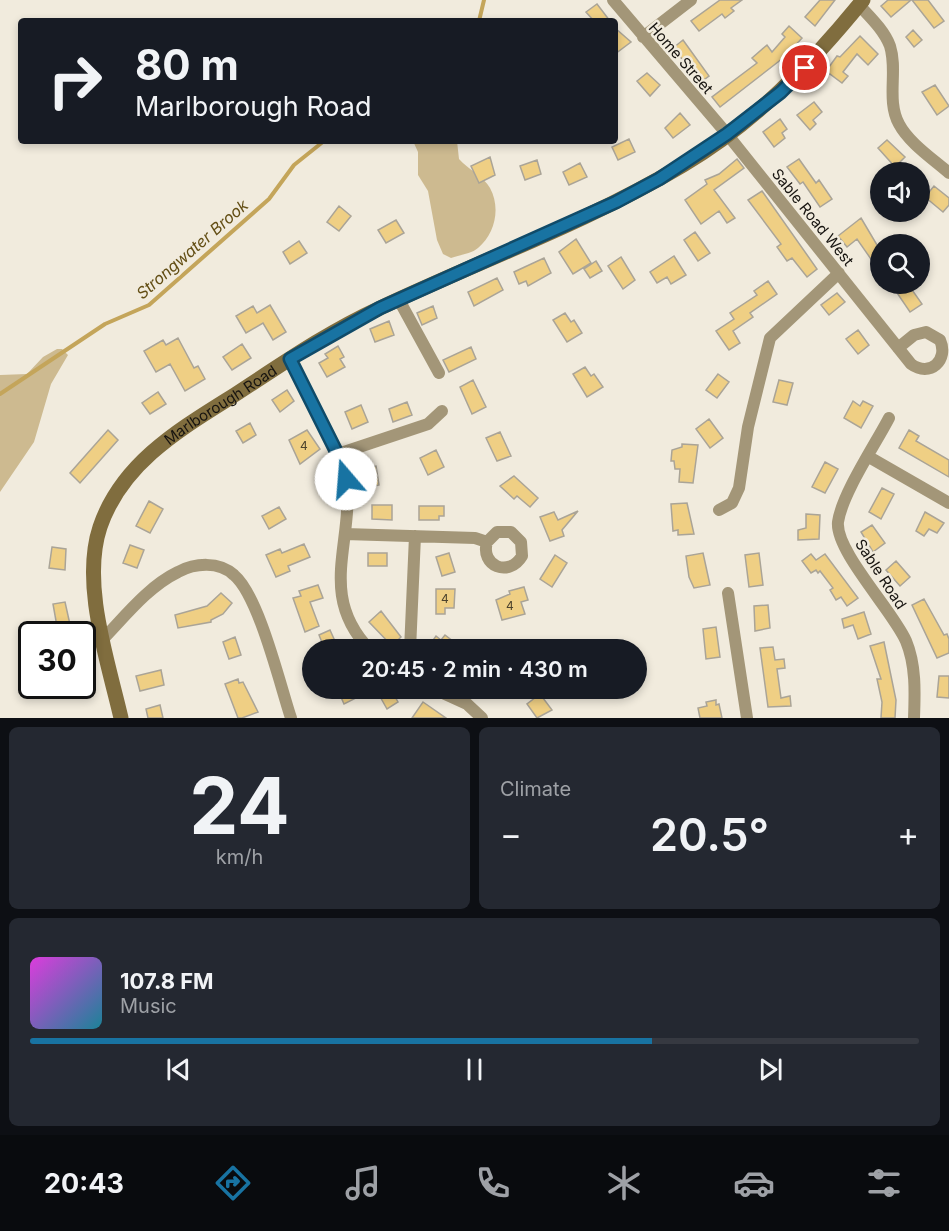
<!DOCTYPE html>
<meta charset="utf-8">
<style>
:root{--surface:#171b24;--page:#242831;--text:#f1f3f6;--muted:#9ea1a6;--line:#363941;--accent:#1873a2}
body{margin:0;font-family:Inter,sans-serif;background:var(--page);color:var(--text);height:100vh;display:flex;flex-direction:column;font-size:22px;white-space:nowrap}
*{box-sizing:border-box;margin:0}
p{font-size:20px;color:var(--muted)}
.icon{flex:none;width:33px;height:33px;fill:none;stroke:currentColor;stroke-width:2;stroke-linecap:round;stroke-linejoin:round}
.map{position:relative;height:718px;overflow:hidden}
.sheet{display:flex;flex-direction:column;gap:9px;padding:9px;background:#0d0f14;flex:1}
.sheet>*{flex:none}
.banner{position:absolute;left:18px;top:18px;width:600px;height:126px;border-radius:6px;box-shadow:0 3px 9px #0003;background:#171b24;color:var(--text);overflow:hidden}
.buttons{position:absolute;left:870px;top:162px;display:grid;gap:12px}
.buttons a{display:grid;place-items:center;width:60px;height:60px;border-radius:50%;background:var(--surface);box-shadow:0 3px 9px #0003;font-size:30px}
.speed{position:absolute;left:18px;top:621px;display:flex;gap:12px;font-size:30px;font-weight:700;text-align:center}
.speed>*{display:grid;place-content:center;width:78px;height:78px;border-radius:50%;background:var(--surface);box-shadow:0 3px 9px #0003;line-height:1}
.speed .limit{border:3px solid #111;border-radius:9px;background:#fff;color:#111}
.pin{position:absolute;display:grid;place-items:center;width:51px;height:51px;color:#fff;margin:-26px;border:3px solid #fff;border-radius:50%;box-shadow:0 2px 6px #0007}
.me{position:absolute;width:66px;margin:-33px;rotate:342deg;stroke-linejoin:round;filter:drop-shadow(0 0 4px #0008)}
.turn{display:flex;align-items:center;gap:21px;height:126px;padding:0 18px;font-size:27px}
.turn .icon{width:78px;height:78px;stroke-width:2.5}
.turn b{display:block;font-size:42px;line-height:51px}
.big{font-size:45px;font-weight:600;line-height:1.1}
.sheet .card{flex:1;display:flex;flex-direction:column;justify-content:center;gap:9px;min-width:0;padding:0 21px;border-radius:9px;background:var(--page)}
.sheet .dial{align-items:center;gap:0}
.dial b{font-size:78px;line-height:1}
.song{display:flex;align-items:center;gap:18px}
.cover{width:72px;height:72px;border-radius:9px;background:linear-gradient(135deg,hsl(300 70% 55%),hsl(190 70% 35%))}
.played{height:6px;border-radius:3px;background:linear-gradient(90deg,var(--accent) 70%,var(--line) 70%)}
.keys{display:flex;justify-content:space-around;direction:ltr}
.heat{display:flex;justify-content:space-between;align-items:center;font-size:33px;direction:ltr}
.sheet .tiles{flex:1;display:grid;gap:9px;grid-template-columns:1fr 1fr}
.card:last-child{grid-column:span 2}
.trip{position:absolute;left:302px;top:639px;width:345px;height:60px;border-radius:30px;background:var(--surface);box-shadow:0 3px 9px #0003;font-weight:600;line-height:60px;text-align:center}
.dock{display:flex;height:96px;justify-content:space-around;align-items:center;background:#090b0e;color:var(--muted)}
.dock .icon{width:42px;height:42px}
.dock .current{color:var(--accent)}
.dock b{font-size:27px;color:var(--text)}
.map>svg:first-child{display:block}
.green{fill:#cdba90}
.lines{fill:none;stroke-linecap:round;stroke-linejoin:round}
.stream{stroke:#c4a55a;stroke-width:4}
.building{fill:#efcf84;stroke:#aaa497;stroke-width:1.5}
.street{stroke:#a39678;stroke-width:12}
.secondary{stroke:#806d3e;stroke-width:15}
.route-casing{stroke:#104b69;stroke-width:15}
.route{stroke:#1873a2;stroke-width:10}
.labels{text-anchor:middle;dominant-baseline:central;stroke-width:5;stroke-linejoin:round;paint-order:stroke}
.number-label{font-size:12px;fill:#4d432d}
.street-label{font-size:15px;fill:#171410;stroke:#f1ebdd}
.water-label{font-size:16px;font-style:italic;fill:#634e14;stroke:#f1ebdd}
</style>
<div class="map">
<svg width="949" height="718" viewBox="0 0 949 718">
<rect width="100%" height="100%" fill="#f1ebdd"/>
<!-- green -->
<path class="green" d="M413,141H457L459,159C468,169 484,177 490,188C501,208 495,234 478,248C471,254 459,255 451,258L443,254L437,240L428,191L418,175V152Z
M57,349H62L68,355L51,384L34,442L0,492V375L27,374L43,357Z"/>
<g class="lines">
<!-- stream -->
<path class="stream" d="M479,21L484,0
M0,394L105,324L149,305L269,199L294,165L324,141"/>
</g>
<!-- building -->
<path class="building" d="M720,0H742L731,8L734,11L725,18L722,14L699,31L691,21Z
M820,0H835L815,26L805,17Z
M888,0H911L891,17L881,6Z
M912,0H928L944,21L934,28Z
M597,4L610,21H594L586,12Z
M789,26L802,38L787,55L720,107L712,97L757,63L752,58L767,45L772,52L785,37L782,34Z
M615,28L631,42L615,54Z
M913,30L922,40L914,47L906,37Z
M860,36L878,54L868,65L857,54L843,72L848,76L842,83L826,71L837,56L840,57Z
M683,40L709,76L701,82L673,48Z
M647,73L660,85L650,96L637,81Z
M935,85L949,106L937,115L922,92Z
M814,102L822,112L813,120L816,124L810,130L797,115Z
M680,113L690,125L673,138L665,128Z
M780,119L787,129L782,133L785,138L774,147L763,132Z
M629,139L635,152L618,160L612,147Z
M887,140L905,157L895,167L878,148Z
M490,157L495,175L479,183L471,166Z
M737,159L744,168L714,190L735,218L727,223L719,211L701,224L685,200L707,184L705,180L719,174Z
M799,159L816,183L819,180L832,199L820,207L803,182L800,184L787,167Z
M537,160L541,174L525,180L520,166Z
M580,163L587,177L569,185L563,172Z
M934,186L949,198V205L943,212L925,197Z
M762,191L817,269L807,277L792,258L787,261L777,247L781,244L748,200Z
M339,206L351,216L339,231L327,222Z
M861,218L880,250V272L857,239L847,247L838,236Z
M396,220L404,233L386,243L378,230Z
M695,232L710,253L698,261L684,240Z
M576,239L591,263L573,274L559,252Z
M299,241L307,253L290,264L283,252Z
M674,256L686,275L671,284L667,277L657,283L650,272Z
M621,257L635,280L623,289L608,266Z
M544,258L551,273L528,286L526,281L519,284L514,272Z
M596,261L602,271L590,278L584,269Z
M497,278L503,290L474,306L468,292Z
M768,281L777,294L750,313L753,317L733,331L740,343L729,350L716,331L734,319L730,313L757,295L754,291Z
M891,284H908L922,304L910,312Z
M837,293L845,302L829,315L821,305Z
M270,305L286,332L273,340L263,323L246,333L236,316L253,306L257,313Z
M433,306L437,318L422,325L417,313Z
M565,313L571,322L574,320L582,333L567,342L553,320Z
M389,321L394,335L375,342L370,329Z
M858,330L869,345L858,354L846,339Z
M178,338L194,368L198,366L205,379L185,391L170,364L156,372L144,351L163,340L166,345Z
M242,344L251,358L232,370L223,357Z
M338,346L344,357L340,359L345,367L327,377L319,363L328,358L325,354Z
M471,347L476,359L449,372L443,360Z
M585,367L591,376L594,374L603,387L587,397L573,374Z
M718,374L729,382L717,398L706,390Z
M473,380L486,407L472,414L460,387Z
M779,380L793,383L787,405L773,402Z
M287,390L294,401L280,412L272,400Z
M158,392L166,404L150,414L142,403Z
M853,401L860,406L863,401L873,406L861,428L844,418Z
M407,402L412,415L393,422L389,409Z
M361,405L368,422L352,429L345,412Z
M709,419L723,438L710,448L696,429Z
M250,423L256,435L243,443L236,431Z
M108,430L118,440L80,483L70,473Z
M307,430L320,449L300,464L289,440Z
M909,430L919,436L916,441L949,460V477L899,448Z
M500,432L511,456L497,461L486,438Z
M682,444L698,445L693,483L679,482L680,469H675L674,461H671L672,450L682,447Z
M436,450L444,467L428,475L420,458Z
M825,462L838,469L825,493L812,487Z
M370,465V467L376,466L379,485L366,488L360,467Z
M514,476L538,498L530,507L517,496L514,499L500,486Z
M882,488L894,494L881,519L869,512Z
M149,501L163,509L150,533L136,526Z
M687,503L694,534L678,535V530L673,531L671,504Z
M372,505H392V520L372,519Z
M419,506H444V516H439V520H419Z
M279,507L286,519L269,529L262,516Z
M578,511L562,530L564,536L550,541L540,517L554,512L558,520Z
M925,512L944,523L937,533L929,529L924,536L916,531Z
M806,514L820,515L819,539L798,540V530L806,528Z
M872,525L885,543L873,552L861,532Z
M304,544L310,557L288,566L290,571L276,577L266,555L280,549L282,553Z
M130,545L144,550L137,568L123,563Z
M52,547L66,549L65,570L49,568Z
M368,553H387V566H368Z
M449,553L455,572L442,576L436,557Z
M703,553L710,585L694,588L689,577L686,556Z
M759,553L763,585L749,587L745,555Z
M811,554L816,560L825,554L858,598L847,606L841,597L836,600L830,590L833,588L820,571L818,573L816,570L811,573L802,561Z
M555,555L567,563L552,587L540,579Z
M896,561L910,577L900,586L886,570Z
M318,585L323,598L310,602L319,626L305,632L293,598L301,596L299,591Z
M524,587L528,600L521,602L525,614L502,620L496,600L510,594L509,591Z
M436,589H455L454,608H445V614H436Z
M221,593L232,603L223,614L211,620V622L178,628L175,615L207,606Z
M924,599L944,635L947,634L949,639V653L937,658L912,605Z
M65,602L71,629L58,632L53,604Z
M768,605L770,628L755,631L754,606Z
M381,611L401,637L392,646L369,622Z
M864,612L871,634L858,639L853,625L844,628L842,619Z
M716,627L720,657L706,659L703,629Z
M330,630L339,650H325L319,635Z
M445,635L454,642L451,647L454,650H426L436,636L441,640Z
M235,637L241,655L229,659L223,642Z
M884,642L896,700L895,718H881L882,702L877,679H881L870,646Z
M773,647L775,660L784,659L785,668L777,669L781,698L790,696L791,706L768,707L760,648Z
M82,662H86L92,688L82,691Z
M161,670L164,685L140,691L136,676Z
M939,676H949V698L937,697Z
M238,679L239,683L243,682L258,712L242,718H238L225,684Z
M337,688H351L356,698L344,704Z
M385,688H390L398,702L387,709L378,693Z
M540,694L552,710L537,718L527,704Z
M716,700V705L719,704L722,718H700L698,708L707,706L706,702Z
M423,702L446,718H412Z
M160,705L163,718H148L146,709Z"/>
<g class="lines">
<!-- street -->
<path class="street" d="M613,0L727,134L911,364C930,378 949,360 940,340L926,332L914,335L898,348
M859,5C870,17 884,30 890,46C898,71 886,100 899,124C909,143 933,159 949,173
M643,37L691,0
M399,300L439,373
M290,359C304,386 318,413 332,441C336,450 343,460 345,470C358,538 314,592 370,650
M889,418C875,445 842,494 838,522C835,551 893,611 906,641C916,665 915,692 914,718
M338,454L428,424L442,411
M869,457L949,503
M719,510L732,503L739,488L748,427L770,338L839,273
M345,534L475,538L487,542C480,566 509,578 522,556L521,542L511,532H497L487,542
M728,593L747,718
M104,638C126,615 149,586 178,572C195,563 219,561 234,575C259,596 280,685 291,718
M410,650L415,536
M432,688L467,704L482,718"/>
<!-- secondary -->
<path class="secondary" id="s1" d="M121,718C108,661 81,584 100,527C122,462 182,428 236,394C282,364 328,332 378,309C479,261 586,223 683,165C754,123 812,63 863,0"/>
</g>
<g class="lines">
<!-- route casing -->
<g class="route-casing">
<path id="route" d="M346,479L344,467L290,359L380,308L616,202L659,179L727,134L781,92L805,68"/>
</g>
<!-- route -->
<use href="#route" class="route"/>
</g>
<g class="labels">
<!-- number labels -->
<g class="number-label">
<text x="304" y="445">4</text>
<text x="445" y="598">4</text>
<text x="510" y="605">4</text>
</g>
<!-- street labels -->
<g class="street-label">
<text transform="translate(681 58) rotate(49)">Home Street</text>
<text transform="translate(813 217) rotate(51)">Sable Road West</text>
<text stroke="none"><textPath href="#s1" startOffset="370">Marlborough Road</textPath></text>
<text transform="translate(881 574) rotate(57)">Sable Road</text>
</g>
<!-- water labels -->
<g class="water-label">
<text transform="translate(192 249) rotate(-41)">Strongwater Brook</text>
</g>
</g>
</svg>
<div class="buttons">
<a><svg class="icon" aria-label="sound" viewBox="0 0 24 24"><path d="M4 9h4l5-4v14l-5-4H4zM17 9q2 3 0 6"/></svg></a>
<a><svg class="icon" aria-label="search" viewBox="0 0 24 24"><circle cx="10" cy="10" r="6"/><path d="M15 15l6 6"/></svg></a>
</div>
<div class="speed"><div class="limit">30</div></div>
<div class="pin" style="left:805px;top:68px;background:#d93025"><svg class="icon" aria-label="arrive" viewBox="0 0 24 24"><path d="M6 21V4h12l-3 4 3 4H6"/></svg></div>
<svg class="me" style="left:346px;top:479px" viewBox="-20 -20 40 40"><circle r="19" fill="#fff"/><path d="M0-13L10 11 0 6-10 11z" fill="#1873a2"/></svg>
<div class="trip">20:45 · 2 min · 430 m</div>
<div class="banner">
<div class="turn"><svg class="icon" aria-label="right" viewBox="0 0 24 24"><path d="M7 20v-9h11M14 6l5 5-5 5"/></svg><div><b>80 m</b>Marlborough Road</div></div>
</div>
</div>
<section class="sheet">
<div class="tiles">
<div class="card dial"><b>24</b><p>km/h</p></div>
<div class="card"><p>Climate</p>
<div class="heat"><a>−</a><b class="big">20.5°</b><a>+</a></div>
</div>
<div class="card">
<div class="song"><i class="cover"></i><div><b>107.8 FM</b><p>Music</p></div></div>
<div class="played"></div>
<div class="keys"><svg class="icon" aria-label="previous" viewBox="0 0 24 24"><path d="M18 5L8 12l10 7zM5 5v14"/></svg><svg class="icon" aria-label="pause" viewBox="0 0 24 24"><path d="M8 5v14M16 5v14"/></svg><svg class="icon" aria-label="next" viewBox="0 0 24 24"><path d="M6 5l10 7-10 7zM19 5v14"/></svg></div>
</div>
</div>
</section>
<nav class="dock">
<b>20:43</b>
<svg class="icon current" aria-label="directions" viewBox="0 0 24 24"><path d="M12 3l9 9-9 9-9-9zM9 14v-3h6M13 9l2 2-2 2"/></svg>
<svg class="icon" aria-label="music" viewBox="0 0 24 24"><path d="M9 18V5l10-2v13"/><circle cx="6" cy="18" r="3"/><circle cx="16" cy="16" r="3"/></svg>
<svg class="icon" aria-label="phone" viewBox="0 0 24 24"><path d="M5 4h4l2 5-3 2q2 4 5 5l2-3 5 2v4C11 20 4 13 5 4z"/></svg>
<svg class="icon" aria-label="climate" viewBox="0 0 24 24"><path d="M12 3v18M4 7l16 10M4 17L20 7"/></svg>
<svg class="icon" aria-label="car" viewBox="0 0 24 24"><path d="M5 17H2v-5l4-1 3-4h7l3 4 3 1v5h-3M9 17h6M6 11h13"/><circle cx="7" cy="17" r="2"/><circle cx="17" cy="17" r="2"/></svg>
<svg class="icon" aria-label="filters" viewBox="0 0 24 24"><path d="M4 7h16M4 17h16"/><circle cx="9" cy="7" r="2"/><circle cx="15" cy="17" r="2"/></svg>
</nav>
